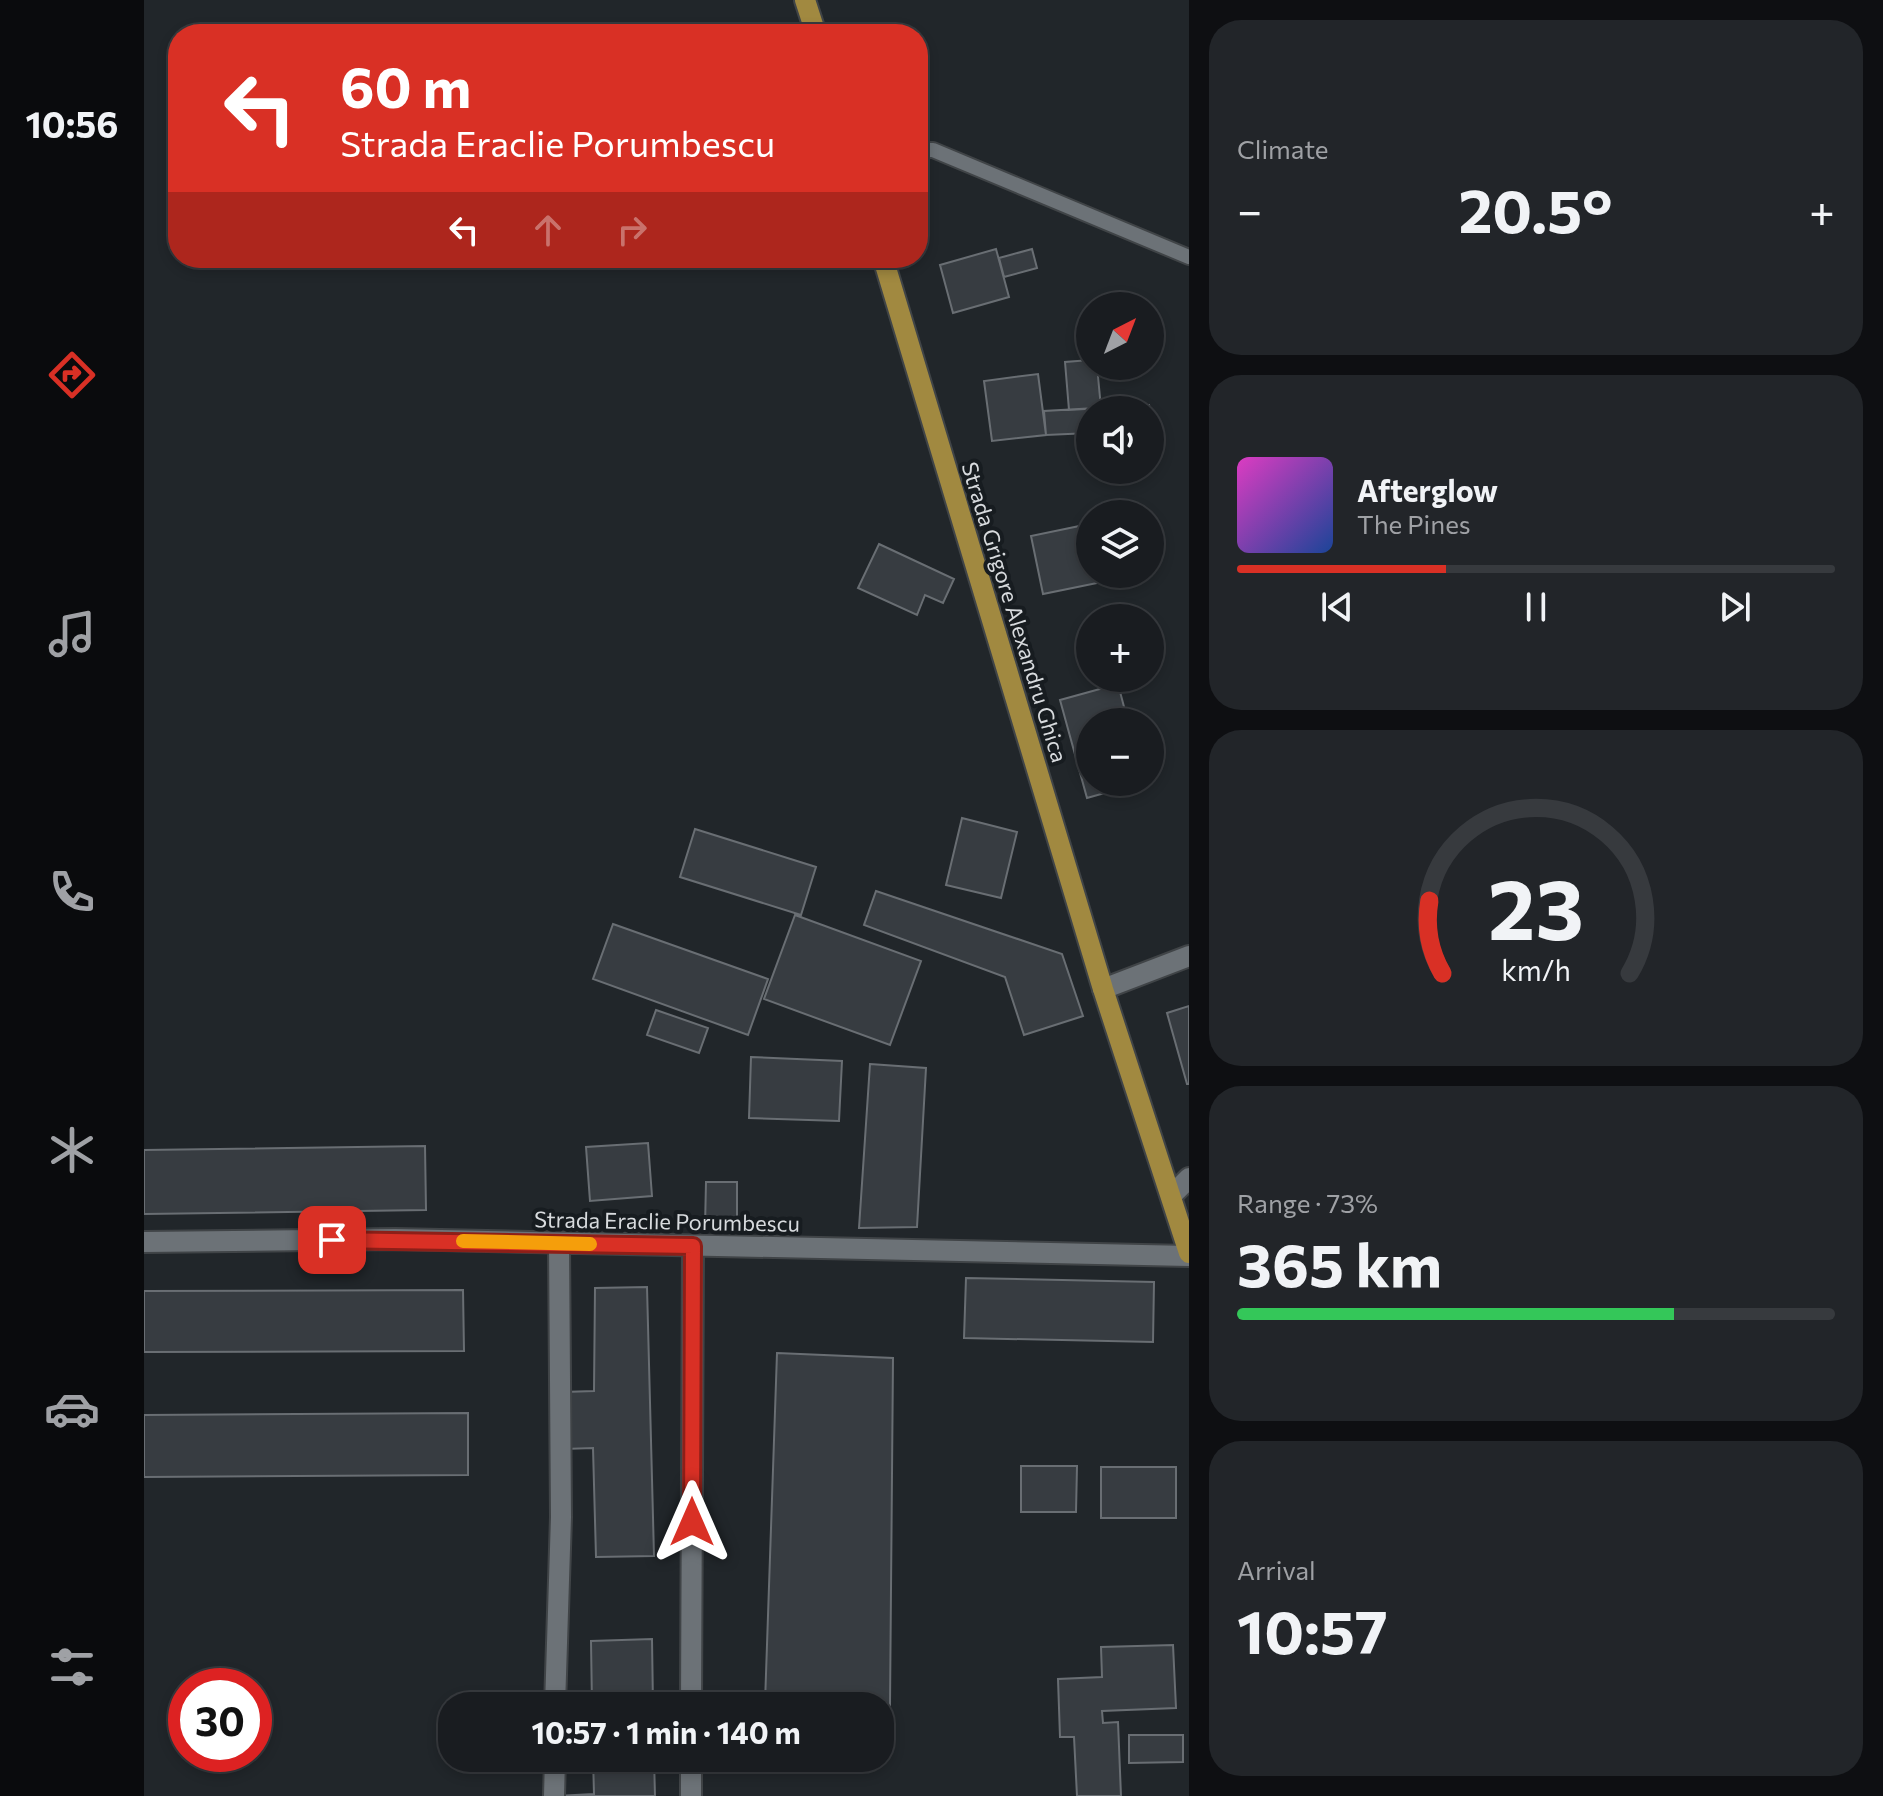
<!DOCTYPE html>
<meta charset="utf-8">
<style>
:root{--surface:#191c20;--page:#222529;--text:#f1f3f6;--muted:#9fa1a5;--line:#373a3e;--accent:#d93025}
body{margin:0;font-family:Commissioner,sans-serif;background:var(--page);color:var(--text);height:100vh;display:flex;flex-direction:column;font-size:30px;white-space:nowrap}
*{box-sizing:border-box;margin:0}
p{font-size:26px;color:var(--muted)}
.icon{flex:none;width:44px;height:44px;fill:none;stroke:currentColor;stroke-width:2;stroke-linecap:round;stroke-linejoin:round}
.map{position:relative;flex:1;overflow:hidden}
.panel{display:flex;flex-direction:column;gap:20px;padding:20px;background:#0e0f12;width:694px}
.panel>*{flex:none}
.guide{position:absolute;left:24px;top:24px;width:760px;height:244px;border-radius:32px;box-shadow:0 4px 12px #0003,0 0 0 2px var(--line);background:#d93025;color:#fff;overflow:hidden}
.needle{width:52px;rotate:42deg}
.buttons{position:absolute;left:932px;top:292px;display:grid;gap:16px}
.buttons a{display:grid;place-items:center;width:88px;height:88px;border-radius:50%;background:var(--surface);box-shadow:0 4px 12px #0003,0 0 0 2px var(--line);font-size:40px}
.speed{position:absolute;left:24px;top:1668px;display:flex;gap:16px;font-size:40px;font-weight:700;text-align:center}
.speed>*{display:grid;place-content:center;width:104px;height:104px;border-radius:50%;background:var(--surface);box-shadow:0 4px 12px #0003,0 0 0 2px var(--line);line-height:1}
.speed .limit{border:12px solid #d22;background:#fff;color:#111}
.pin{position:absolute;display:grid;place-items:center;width:68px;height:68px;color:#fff;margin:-34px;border-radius:16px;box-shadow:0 4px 12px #0006}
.me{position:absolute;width:88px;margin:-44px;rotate:0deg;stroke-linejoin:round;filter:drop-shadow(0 0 6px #0008)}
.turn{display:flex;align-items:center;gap:28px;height:168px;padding:0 40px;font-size:36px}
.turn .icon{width:104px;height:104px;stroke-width:2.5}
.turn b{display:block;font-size:56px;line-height:68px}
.lanes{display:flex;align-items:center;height:76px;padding:0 40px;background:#0003;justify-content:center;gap:40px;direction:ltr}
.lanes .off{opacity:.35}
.big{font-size:60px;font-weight:700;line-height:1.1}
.panel .widget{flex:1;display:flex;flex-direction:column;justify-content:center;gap:12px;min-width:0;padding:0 28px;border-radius:32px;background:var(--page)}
.panel .dial{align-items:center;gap:0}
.dial svg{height:208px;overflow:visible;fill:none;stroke:var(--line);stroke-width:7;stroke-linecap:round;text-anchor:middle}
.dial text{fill:var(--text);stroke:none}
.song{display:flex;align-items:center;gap:24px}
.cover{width:96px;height:96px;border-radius:12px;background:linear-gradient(135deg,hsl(310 70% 55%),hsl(220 70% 35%))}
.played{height:8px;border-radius:4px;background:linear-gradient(90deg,var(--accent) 35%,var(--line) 35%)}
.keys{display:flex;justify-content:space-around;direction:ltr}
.heat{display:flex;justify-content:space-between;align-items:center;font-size:44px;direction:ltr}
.charge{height:12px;border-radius:6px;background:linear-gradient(90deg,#34c759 73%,var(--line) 0)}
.trip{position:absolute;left:294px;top:1692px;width:456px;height:80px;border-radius:32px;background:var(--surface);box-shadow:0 4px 12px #0003,0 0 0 2px var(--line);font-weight:700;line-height:80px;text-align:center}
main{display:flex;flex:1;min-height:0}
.menu{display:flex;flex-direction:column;width:144px;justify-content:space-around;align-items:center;background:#0a0b0d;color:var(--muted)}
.menu .icon{width:56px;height:56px}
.menu .active{color:var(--accent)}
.menu b{font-size:36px;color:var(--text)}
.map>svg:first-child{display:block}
.building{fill:#373c41;stroke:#696e73;stroke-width:2}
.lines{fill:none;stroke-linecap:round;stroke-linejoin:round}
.service-casing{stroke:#404447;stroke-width:18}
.minor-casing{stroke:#404447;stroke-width:24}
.tertiary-casing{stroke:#404447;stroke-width:24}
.primary-casing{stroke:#404447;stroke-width:24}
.service{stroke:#6c7277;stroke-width:14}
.minor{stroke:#6c7277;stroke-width:20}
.tertiary{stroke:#6c7277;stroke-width:20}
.primary{stroke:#a18940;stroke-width:20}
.route-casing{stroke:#8d1f18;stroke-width:20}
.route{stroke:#d93025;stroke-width:14}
.slow{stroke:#f59e0b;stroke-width:14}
.labels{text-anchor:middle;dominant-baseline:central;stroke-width:8;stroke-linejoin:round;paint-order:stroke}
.street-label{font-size:22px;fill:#d8dbde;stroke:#171c20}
</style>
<main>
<nav class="menu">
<b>10:56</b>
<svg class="icon active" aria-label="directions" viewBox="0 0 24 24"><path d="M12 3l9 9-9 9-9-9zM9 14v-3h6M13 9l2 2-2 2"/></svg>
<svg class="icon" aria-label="music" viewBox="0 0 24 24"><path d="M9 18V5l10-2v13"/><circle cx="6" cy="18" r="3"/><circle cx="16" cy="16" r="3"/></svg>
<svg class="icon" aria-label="phone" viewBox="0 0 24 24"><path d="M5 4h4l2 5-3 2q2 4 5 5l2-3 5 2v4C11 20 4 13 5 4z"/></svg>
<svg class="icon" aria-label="climate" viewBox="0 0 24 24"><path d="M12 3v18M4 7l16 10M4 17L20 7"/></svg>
<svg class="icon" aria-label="car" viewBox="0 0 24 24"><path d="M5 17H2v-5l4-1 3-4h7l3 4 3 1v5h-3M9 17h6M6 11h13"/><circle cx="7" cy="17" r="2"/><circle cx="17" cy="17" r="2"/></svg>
<svg class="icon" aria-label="filters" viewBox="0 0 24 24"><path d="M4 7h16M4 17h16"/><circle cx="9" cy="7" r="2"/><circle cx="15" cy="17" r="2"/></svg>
</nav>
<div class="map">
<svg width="1045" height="1796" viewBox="0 0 1045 1796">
<rect width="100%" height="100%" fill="#21262a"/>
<!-- building -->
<path class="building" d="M852,249L865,297L809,313L796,265Z
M888,249L893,268L860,277L855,258Z
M946,360V366H953L957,408L925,410L921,362Z
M894,374L902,435L848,441L840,381Z
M1005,405L1006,410H946V433L902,435L900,411Z
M945,524L946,574H956L958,582L899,594L887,536Z
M735,544L810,579L799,603L781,595L773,615L714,588Z
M974,684L984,722H946V782H1000L943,798L916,700Z
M818,818L873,832L857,898L802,885Z
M551,829L672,867L657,915L536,877Z
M732,891L918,954L939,1016L880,1035L861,977L720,925Z
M651,915L777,961L746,1045L620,999Z
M469,924L624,979L604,1035L449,979Z
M1045,1006V1084H1043L1023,1013Z
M512,1010L564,1028L555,1053L503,1035Z
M607,1057L698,1061L695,1121L605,1118Z
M726,1064L782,1068L773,1227L715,1228Z
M504,1143L508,1196L446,1201L442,1147Z
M281,1146L282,1210L0,1214V1150Z
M562,1182H593V1227H561Z
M822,1278L1010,1282L1009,1342L820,1338Z
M503,1287L510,1556L452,1557L449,1448L420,1449L419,1392L450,1391L451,1288Z
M319,1290L320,1351L0,1352V1291Z
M633,1353L749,1358L746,1705L621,1703Z
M324,1413V1475L0,1477V1415Z
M877,1466H933L932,1512H877Z
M957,1467H1032V1518H957Z
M508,1639L509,1706H448L447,1641Z
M1029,1645L1032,1708L958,1711L959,1723L974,1722L977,1796H933L930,1737H916L914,1679L958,1677L957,1647Z
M985,1735H1039V1762L985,1763Z
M449,1758H510L511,1796H412L450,1794Z"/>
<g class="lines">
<!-- service casing -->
<g class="service-casing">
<path id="service" d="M774,150H789L1045,257"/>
</g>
<!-- minor casing -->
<g class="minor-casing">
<path id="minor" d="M959,989L1045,956
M0,1242L251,1239L1045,1256
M411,1706L417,1517L415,1243
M547,1706L549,1246
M410,1796L411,1758
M547,1796V1758"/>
</g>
<!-- tertiary casing -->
<g class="tertiary-casing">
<path id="tertiary" d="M1028,1195L1045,1178"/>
</g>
<!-- primary casing -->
<g class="primary-casing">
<path id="primary" d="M661,0L672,34
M739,258L959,989L1045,1253"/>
</g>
<!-- service -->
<use href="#service" class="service"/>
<!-- minor -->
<use href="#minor" class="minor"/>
<!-- tertiary -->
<use href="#tertiary" class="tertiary"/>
<!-- primary -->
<use href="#primary" class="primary"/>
</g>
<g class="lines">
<!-- route casing -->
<g class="route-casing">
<path id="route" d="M188,1240L549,1246L548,1522"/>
</g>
<!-- route -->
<use href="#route" class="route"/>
<!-- slow -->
<path class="slow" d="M319,1241L446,1244"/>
</g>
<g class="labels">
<!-- street labels -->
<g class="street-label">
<text transform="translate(871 612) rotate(73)">Strada Grigore Alexandru Ghica</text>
<text transform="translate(523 1221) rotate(1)">Strada Eraclie Porumbescu</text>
</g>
</g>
</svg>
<div class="buttons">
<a><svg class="needle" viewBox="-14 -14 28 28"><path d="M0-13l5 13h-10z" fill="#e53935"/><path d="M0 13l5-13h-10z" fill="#9fa1a5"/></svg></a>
<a><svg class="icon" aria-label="sound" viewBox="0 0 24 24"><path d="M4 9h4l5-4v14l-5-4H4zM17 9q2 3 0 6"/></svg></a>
<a><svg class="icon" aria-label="layers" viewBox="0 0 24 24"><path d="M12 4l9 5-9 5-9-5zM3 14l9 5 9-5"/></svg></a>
<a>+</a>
<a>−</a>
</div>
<div class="speed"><div class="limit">30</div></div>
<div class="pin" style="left:188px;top:1240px;background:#d93025"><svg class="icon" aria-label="arrive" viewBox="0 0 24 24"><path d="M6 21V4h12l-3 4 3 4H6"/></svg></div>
<svg class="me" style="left:548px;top:1522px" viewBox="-20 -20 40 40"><path d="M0-17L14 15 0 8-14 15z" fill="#d93025" stroke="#fff" stroke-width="4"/></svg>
<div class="trip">10:57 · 1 min · 140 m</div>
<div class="guide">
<div class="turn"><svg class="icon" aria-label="left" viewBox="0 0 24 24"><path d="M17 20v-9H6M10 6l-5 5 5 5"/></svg><div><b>60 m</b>Strada Eraclie Porumbescu</div></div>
<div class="lanes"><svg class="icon" aria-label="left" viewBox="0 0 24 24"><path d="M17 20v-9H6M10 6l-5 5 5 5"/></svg><svg class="icon off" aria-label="ahead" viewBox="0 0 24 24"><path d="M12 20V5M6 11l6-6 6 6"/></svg><svg class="icon off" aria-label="right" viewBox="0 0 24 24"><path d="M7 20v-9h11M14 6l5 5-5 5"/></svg></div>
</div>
</div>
<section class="panel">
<div class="widget"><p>Climate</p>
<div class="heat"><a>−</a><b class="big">20.5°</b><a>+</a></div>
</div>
<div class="widget">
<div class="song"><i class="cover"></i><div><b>Afterglow</b><p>The Pines</p></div></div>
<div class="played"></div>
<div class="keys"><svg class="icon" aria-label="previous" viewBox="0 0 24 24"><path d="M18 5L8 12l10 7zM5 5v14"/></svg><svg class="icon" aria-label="pause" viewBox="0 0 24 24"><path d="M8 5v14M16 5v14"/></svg><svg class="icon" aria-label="next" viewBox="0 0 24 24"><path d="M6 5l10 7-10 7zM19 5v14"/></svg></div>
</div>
<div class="widget dial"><svg viewBox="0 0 100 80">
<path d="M14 69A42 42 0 1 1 86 69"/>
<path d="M14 69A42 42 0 0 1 9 41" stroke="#d93025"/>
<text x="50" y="56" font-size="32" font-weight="700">23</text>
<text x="50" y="72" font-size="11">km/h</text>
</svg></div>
<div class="widget"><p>Range · 73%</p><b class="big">365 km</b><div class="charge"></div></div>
<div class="widget"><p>Arrival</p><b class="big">10:57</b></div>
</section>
</main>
